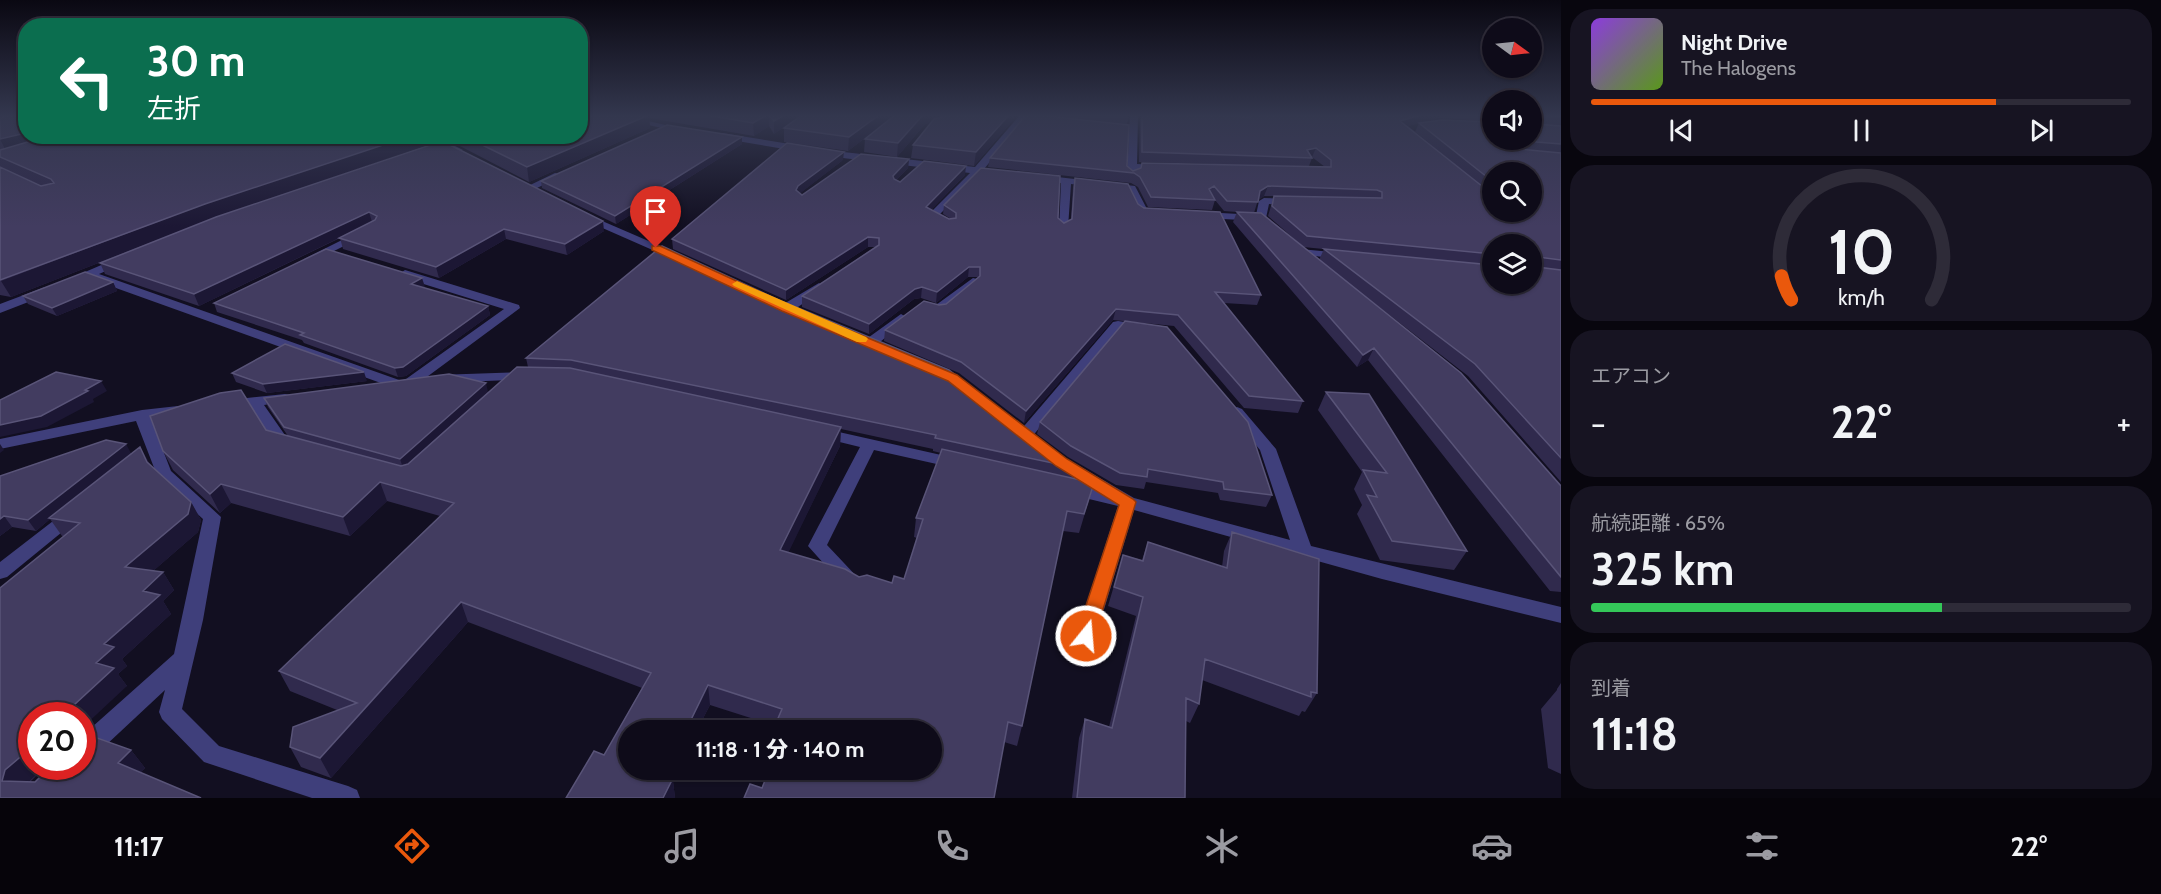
<!DOCTYPE html>
<html lang="ja">
<meta charset="utf-8">
<style>
:root{--surface:#0e0b19;--page:#171422;--text:#f1f3f6;--muted:#9b9ba2;--line:#2e2b38;--accent:#ea580c}
body{margin:0;font-family:Cabin,"Noto Sans JP",sans-serif;background:var(--page);color:var(--text);height:100vh;display:flex;flex-direction:column;font-size:22px;white-space:nowrap}
*{box-sizing:border-box;margin:0}
p{font-size:20px;color:var(--muted)}
.icon{flex:none;width:33px;height:33px;fill:none;stroke:currentColor;stroke-width:2;stroke-linecap:round;stroke-linejoin:round}
.map{position:relative;flex:1;overflow:hidden}
.side{display:flex;flex-direction:column;gap:9px;padding:9px;background:#08060e;width:600px}
.side>*{flex:none}
.guide{position:absolute;left:18px;top:18px;width:570px;height:126px;border-radius:24px;box-shadow:0 2px 4px #0004,0 0 0 2px var(--line);background:#0b6e4f;color:#fff;overflow:hidden}
.needle{width:39px;rotate:105deg}
.buttons{position:absolute;left:1482px;top:18px;display:grid;gap:12px}
.buttons a{display:grid;place-items:center;width:60px;height:60px;border-radius:50%;background:var(--surface);box-shadow:0 2px 4px #0004,0 0 0 2px var(--line);font-size:30px}
.speed{position:absolute;left:18px;top:702px;display:flex;gap:12px;font-size:30px;font-weight:700;text-align:center}
.speed>*{display:grid;place-content:center;width:78px;height:78px;border-radius:50%;background:var(--surface);box-shadow:0 2px 4px #0004,0 0 0 2px var(--line);line-height:1}
.speed .limit{border:9px solid #d22;background:#fff;color:#111}
.pin{position:absolute;display:grid;place-items:center;width:51px;height:51px;color:#fff;margin:-62px -26px;border-radius:50% 50% 50% 0;rotate:-45deg;box-shadow:0 0 6px #0007}
.pin .icon{rotate:45deg}
.me{position:absolute;width:66px;margin:-33px;rotate:17deg;stroke-linejoin:round;filter:drop-shadow(0 0 4px #0008)}
.turn{display:flex;align-items:center;gap:21px;height:126px;padding:0 30px;font-size:27px}
.turn .icon{width:78px;height:78px;stroke-width:2.5}
.turn b{display:block;font-size:42px;line-height:51px}
.big{font-size:45px;font-weight:800;line-height:1.1}
.side .tile{flex:1;display:flex;flex-direction:column;justify-content:center;gap:9px;min-width:0;padding:0 21px;border-radius:24px;background:var(--page)}
.side .dial{align-items:center;gap:0}
.dial svg{height:156px;overflow:visible;fill:none;stroke:var(--line);stroke-width:7;stroke-linecap:round;text-anchor:middle}
.dial text{fill:var(--text);stroke:none}
.song{display:flex;align-items:center;gap:18px}
.cover{width:72px;height:72px;border-radius:9px;background:linear-gradient(135deg,hsl(270 70% 55%),hsl(90 70% 35%))}
.played{height:6px;border-radius:3px;background:linear-gradient(90deg,var(--accent) 75%,var(--line) 75%)}
.keys{display:flex;justify-content:space-around;direction:ltr}
.heat{display:flex;justify-content:space-between;align-items:center;font-size:33px;direction:ltr}
.charge{height:9px;border-radius:4px;background:linear-gradient(90deg,#34c759 65%,var(--line) 0)}
.trip{position:absolute;left:618px;top:720px;width:324px;height:60px;border-radius:30px;background:var(--surface);box-shadow:0 2px 4px #0004,0 0 0 2px var(--line);font-weight:800;line-height:60px;text-align:center}
.dock{display:flex;height:96px;justify-content:space-around;align-items:center;background:#06040a;color:var(--muted)}
.dock .icon{width:42px;height:42px}
.dock .current{color:var(--accent)}
.dock b{font-size:27px;color:var(--text)}
main{display:flex;flex:1;min-height:0}
.map>svg:first-child{display:block}
.lines{fill:none;stroke-linecap:round;stroke-linejoin:round}
.minor{fill:#3f3f7b;fill-rule:evenodd}
.wall{fill:#302a4d;fill-rule:evenodd}
.shaded-wall{fill:#1c1734}
.building{fill:#423c60;stroke:#595478;stroke-width:1.5}
.route{fill:#ea580c;stroke:#983908;stroke-width:1.5}
.slow{fill:#f59e0b}
</style>
<main>
<div class="map">
<svg width="1561" height="798" viewBox="0 0 1561 798">
<rect width="100%" height="100%" fill="#120f21"/>
<g class="lines">
<!-- minor -->
<path class="minor" d="M606,115H622L687,130L683,133Z
M1020,115L1027,117L984,169L1003,173L998,176L980,174L939,215L951,221V225L947,226L927,216L970,173L826,156L821,153L826,150L975,167Z
M1130,115H1138L1137,164L1159,165L1164,168L1159,171L1137,170V176L1132,179L1127,176Z
M722,133L802,146L807,149L802,152L719,138L718,136Z
M424,136H436L463,150L455,152Z
M555,173L563,175L533,190L524,188Z
M1040,175L1135,186L1147,209L1158,213L1153,216L1139,214L1127,191L1071,184L1068,228L1059,230L1061,183L1037,180L1035,178Z
M1264,198L1292,199L1297,202L1292,205L1269,204L1266,218L1261,221L1204,218L1199,215L1204,212L1256,215L1259,201Z
M586,214L681,255L683,257L677,260L673,259L582,219L581,217Z
M358,232L362,233V237L314,261H306L304,259Z
M1300,249L1342,253L1348,256L1342,259L1296,254L1294,252Z
M120,257L126,261L124,263L99,274L402,381L404,384L397,388L392,387L88,278L70,285L64,281Z
M405,270L519,305L520,308L416,385H406L404,382L406,379L504,309L401,277L399,274Z
M973,278L977,279V285C962,297 941,324 923,307L929,303L936,305Z
M819,283L825,287L823,290L792,311H782L781,308L782,305Z
M45,287L49,288V294L0,313V304Z
M901,314L908,318L906,321L875,346H865L863,343L865,340Z
M1118,321L1144,325L1146,328L1139,332L1121,329L1031,438H1019L1017,435L1019,432L1113,322Z
M527,372L532,373L534,376L532,379L437,383L430,379L437,375Z
M285,394L290,395L292,398L290,401L264,405L287,438L295,440L297,444L289,449L275,446L250,407L229,410L221,405L229,400Z
M178,406L183,408L186,411L183,414L151,419L171,471L221,517L203,620L182,709L219,746L348,786L357,790L360,798H312L204,762L162,719L159,712L165,690L90,760L82,763V736L174,654L203,519L158,478L136,421L0,449V439L142,410Z
M1237,407L1242,409L1276,449L1311,546L1561,607V623L1382,579L1134,510L1096,636L1093,642L1086,644L1079,642L1076,636L1118,506L1064,493L1061,489L1064,485L1070,483L1091,488L1057,468L1055,464L1057,460H1069L1134,498L1290,540L1260,450L1229,412Z
M821,428L959,459L967,464L959,469L874,450L827,545L860,580L857,585L850,587L843,585L808,546L860,447L815,436L813,433Z
M72,509L78,511L81,515L78,519L7,577L0,579V562L66,511Z"/>
</g>
<!-- wall -->
<path class="wall" d="M0,115L26,136L432,143L283,194L604,231L567,255L506,239L439,278L343,249L340,238L199,306L105,274L100,263L119,255L11,297L0,295ZM8,171L43,186H41Z
M580,115H801L774,134L769,126L754,136L649,118L650,128L529,182L458,145L456,136H580Z
M895,115L848,151L784,142V128Z
M895,115H1014L1013,120L974,166L911,158L913,145L931,122L925,124L897,157L864,152L865,139Z
M1044,115H1129L1127,124Z
M1141,115H1219L1234,116L1232,115H1492V140L1532,115H1561V482L1468,376L1338,275L1561,486V592L1550,591L1368,360L1357,367L1233,222L1237,212L1224,211L1215,200L1212,210L1148,207L1138,187L1131,183L988,167L990,158L1127,166L1133,171L1216,164L1139,162L1140,119ZM1438,118L1488,121L1422,122ZM1419,123L1415,132L1457,166L1408,126ZM1311,157H1312L1325,167L1309,166L1312,158ZM1492,172L1532,212H1492ZM1264,196H1278H1274L1268,216L1300,244L1254,213L1258,200ZM1492,244L1532,284H1492ZM1303,247L1354,252L1324,249L1319,260Z
M742,137V144L616,224L542,188L541,181Z
M909,159L908,168L896,180L900,182L965,175L931,210L949,219H951L943,214L944,205L1058,218L1064,223L1071,219L1073,187L1075,178L1138,204L1261,295L1257,305L1224,303L1303,401L1298,413L1244,408L1174,326L1113,320L1024,423L959,373L884,341L885,330L939,305L946,304L979,277H968L936,303L921,298L914,299L869,334L802,307V296L875,247H868L786,300L673,249L672,239L843,160L800,193L802,195Z
M662,246L1057,455L1081,469L1078,479L1094,483L1079,533L1063,531L1022,726L1017,746L1004,742L762,788L932,730H776V726L710,705L697,730H628L673,781L675,798H566L604,755L642,688L468,622L331,778L301,767L290,747L337,710L290,691L279,671L440,516L387,501L350,536L231,503L220,513L173,470L163,451L266,430L288,436L268,407L264,398L488,392L528,367L526,358ZM841,429L933,449V451L941,453L916,518L914,537L917,538L904,579L892,583L859,577L788,552L840,446Z
M113,282L117,291L57,316L28,304L23,296Z
M425,287L423,288L488,306L490,315L406,376L398,377L304,343L302,340L217,312L214,303Z
M232,373L367,381L267,393L236,382Z
M1326,392L1467,551L1454,570L1380,560L1357,514L1362,505L1354,489L1362,472L1318,410Z
M1040,422L1272,495L1266,507L1220,500L1218,493L1146,482L1144,489L1116,485L1068,457L1037,434Z
M131,454L150,464L151,466L191,502L201,520L198,532L153,571L163,572L174,590L163,601L171,614L122,659L127,666L118,674L127,686L32,716V766H46L30,782H35L131,750L145,768L141,772L0,798L64,536H62L50,519L36,531L12,527L0,536V476Z
M1232,532L1317,693L1305,712L1302,711L1299,716L1202,680L1199,704L1190,723L1186,721L1185,798H1072L1079,738L1085,719L1109,727L1136,616L1108,606L1123,555L1142,560L1148,542L1222,567L1224,551Z
M1561,683V774L1548,768L1541,709L1557,690V689Z"/>
<!-- shaded-wall -->
<path class="shaded-wall" d="M649,115L650,128L529,182L527,167Z
M767,115H769V126L754,136L753,123Z
M784,115H801L774,134V121Z
M879,115H895L848,151L849,137Z
M923,115H967L925,124L897,157L898,143Z
M1009,115H1014L1013,120L974,166L976,152Z
M1421,115H1439L1438,118L1397,129L1400,121Z
M26,133V136H70L7,153L0,139Z
M410,136H430L432,143L211,219L11,297L1,281L205,204Z
M446,136H454L446,140Z
M742,137V144L616,224L615,216Z
M1523,141L1518,150V142Z
M1316,148L1312,157L1309,158L1307,150Z
M844,152L843,160L798,195L796,190L798,186Z
M909,159L908,168L892,184L893,176Z
M966,166L965,175L925,216L926,207Z
M1268,186L1264,196L1257,201L1260,191Z
M369,212L372,222L199,306L194,294Z
M603,221L604,231L567,255L565,244Z
M504,229L506,239L439,278L436,267Z
M868,237V247L786,300V290Z
M969,267L968,277L936,303L937,292Z
M422,278L425,287L414,293L411,284Z
M113,282L117,291L57,316L52,308Z
M922,287L921,298L914,299L869,334V324L915,289Z
M488,306L490,315L406,376L398,377L395,368Z
M1116,309L1113,320L1024,423L1026,411Z
M1374,348L1368,360L1357,367L1363,355Z
M364,372L367,381L267,393L263,384Z
M101,381L107,391L93,399L94,402L47,427L0,437V425L85,390Z
M486,383L488,392L403,468L400,459Z
M841,427L840,446L780,570V550Z
M0,444L4,450L0,453Z
M126,444L132,455L49,518L50,519L36,531L28,520Z
M140,447L150,464L156,480L147,462Z
M380,482L387,501L350,536L343,517Z
M221,484L231,503L220,513L210,494Z
M191,502L201,520L198,532L137,585L125,567Z
M4,516L12,527L0,536V519Z
M163,572L174,590L163,601L171,614L122,659L127,666L118,674L127,686L82,728V716H62L96,663L104,644L143,591Z
M461,602L468,622L331,778L320,758Z
M708,685L710,705L697,730H686Z
M32,747V766H46L22,788L2,781L5,770Z
M131,750L145,768L133,781L118,763Z
M666,770H678L673,781L675,798H663V776Z"/>
<!-- building -->
<path class="building" d="M11,115H26V133L0,139V118Z
M580,115H649L527,167L464,136H580Z
M706,115H767L753,123Z
M769,115H784L774,121Z
M802,115H879L849,137L784,128Z
M895,115H923L898,143L865,139Z
M952,115H1009L976,152L913,145L934,119Z
M1026,115H1038L1129,125L1127,166L1133,171L1141,168L1142,163L1331,167V160L1316,148L1307,150L1312,158L1142,152V115H1219L1251,118L1247,115H1421L1400,121L1492,194V212H1532V172H1492V181L1419,123L1442,120L1492,122V140H1532V115H1536L1535,124L1561,126V144L1523,141L1518,142V149L1561,153V260L1538,257L1537,267L1561,270V458L1475,364L1324,249L1492,265V284H1532V244H1492V254L1307,236L1272,206L1274,196L1382,198V192L1377,190L1268,186L1260,191L1258,202L1227,201L1214,186L1209,189L1215,200L1151,197L1140,177L1134,173L990,158Z
M1543,115H1561V117Z
M667,125L742,137L615,216L541,181Z
M48,136H410L205,204L0,280V167L41,186L54,183L51,179L0,157V150Z
M442,141L603,221L565,244L504,229L436,267L339,238L375,220L377,216L369,212L194,294L100,263L216,217Z
M787,143L844,152L798,186L796,190L802,195L861,154L909,159L893,176L894,179L900,182L924,161L966,166L926,207L949,219L956,218V213L944,205L981,168L1060,176L1058,218L1064,223L1072,219L1075,178L1128,184L1138,204L1144,208L1220,212L1261,295L1215,292L1303,401L1249,396L1178,315L1116,309L1026,411L961,362L885,330L924,301L939,305L946,304L980,276V267H969L937,292L922,287L915,289L869,324L802,296L879,245V238L868,237L786,290L672,239Z
M1237,212L1261,213L1461,373L1561,486V577L1374,348L1363,355Z
M662,246L781,301L949,370L1057,455L1081,469L935,438L936,435L571,360L526,358Z
M326,249L422,278L411,284L488,306L403,367L395,368L300,335L304,333L214,303Z
M85,272L113,282L52,308L23,296Z
M1125,321L1167,327L1248,422L1272,495L1224,489L1223,482L1148,469L1147,477L1120,473L1071,446L1040,422Z
M285,344L364,372L263,384L232,373Z
M517,367L570,368L841,427L780,550L845,569L859,577L867,575L892,583L894,576L904,579L923,519L916,518L942,449L1094,483L1084,514L1067,511L1022,726L1008,722L994,798H744L750,784L762,788L769,770H932V730H785L787,726L776,723L782,709L708,685L686,730H628V770H666L663,776L672,780L663,798H566L594,751L604,755L651,673L461,602L320,758L290,747L293,727L357,703L279,671L454,503L380,482L343,517L221,484L210,494L163,451L150,416L220,393L241,390L266,430L401,466L408,464Z
M56,372L101,381L85,390L88,391L41,416L0,425V400Z
M449,374L486,383L400,459L284,427L264,398Z
M1326,392L1369,394L1467,551L1392,541L1367,495L1377,497L1363,470L1387,473Z
M106,440L126,444L28,520L4,516L0,519V476Z
M140,447L147,462L191,502L188,514L125,567L163,572L143,591L160,595L104,644L114,647L96,663L114,668L62,716H32V747L5,770L2,781L35,782L51,766H82V738L86,734L131,750L118,763L201,798H0V588L80,523L49,518Z
M1232,532L1319,559L1317,693L1311,692V697L1205,659L1199,704L1186,698L1185,798H1077L1085,719L1112,728L1143,597L1114,587L1123,555L1143,561L1148,542L1227,568Z"/>
<!-- sky -->
<linearGradient id="sky" x2="0" y2="1"><stop stop-color="#0a0812"/><stop offset="0.51" stop-color="#33374e"/><stop offset="1" stop-color="#33374e" stop-opacity="0"/></linearGradient>
<rect width="1561" height="227" fill="url(#sky)"/>
<!-- route -->
<path class="route" d="M652,246H660L791,306L957,375L1067,459L1133,499L1136,502L1093,642L1086,644L1079,642L1076,636L1119,505L1056,466L948,381L782,311L652,250Z"/>
<!-- slow -->
<path class="slow" d="M737,281L866,337L868,339L866,342H857L734,286L732,284Z"/>
</svg>
<div class="buttons">
<a><svg class="needle" viewBox="-14 -14 28 28"><path d="M0-13l5 13h-10z" fill="#e53935"/><path d="M0 13l5-13h-10z" fill="#9b9ba2"/></svg></a>
<a><svg class="icon" aria-label="sound" viewBox="0 0 24 24"><path d="M4 9h4l5-4v14l-5-4H4zM17 9q2 3 0 6"/></svg></a>
<a><svg class="icon" aria-label="search" viewBox="0 0 24 24"><circle cx="10" cy="10" r="6"/><path d="M15 15l6 6"/></svg></a>
<a><svg class="icon" aria-label="layers" viewBox="0 0 24 24"><path d="M12 4l9 5-9 5-9-5zM3 14l9 5 9-5"/></svg></a>
</div>
<div class="speed"><div class="limit">20</div></div>
<div class="pin" style="left:656px;top:248px;background:#d93025"><svg class="icon" aria-label="arrive" viewBox="0 0 24 24"><path d="M6 21V4h12l-3 4 3 4H6"/></svg></div>
<svg class="me" style="left:1086px;top:636px" viewBox="-20 -20 40 40"><circle r="17" fill="#ea580c" stroke="#fff" stroke-width="3"/><path d="M0-11L8 9 0 5-8 9z" fill="#fff"/></svg>
<div class="trip">11:18 · 1 分 · 140 m</div>
<div class="guide">
<div class="turn"><svg class="icon" aria-label="left" viewBox="0 0 24 24"><path d="M17 20v-9H6M10 6l-5 5 5 5"/></svg><div><b>30 m</b>左折</div></div>
</div>
</div>
<section class="side">
<div class="tile">
<div class="song"><i class="cover"></i><div><b>Night Drive</b><p>The Halogens</p></div></div>
<div class="played"></div>
<div class="keys"><svg class="icon" aria-label="previous" viewBox="0 0 24 24"><path d="M18 5L8 12l10 7zM5 5v14"/></svg><svg class="icon" aria-label="pause" viewBox="0 0 24 24"><path d="M8 5v14M16 5v14"/></svg><svg class="icon" aria-label="next" viewBox="0 0 24 24"><path d="M6 5l10 7-10 7zM19 5v14"/></svg></div>
</div>
<div class="tile dial"><svg viewBox="0 0 100 80">
<path d="M14 69A42 42 0 1 1 86 69"/>
<path d="M14 69A42 42 0 0 1 9 57" stroke="#ea580c"/>
<text x="50" y="56" font-size="32" font-weight="700">10</text>
<text x="50" y="72" font-size="11">km/h</text>
</svg></div>
<div class="tile"><p>エアコン</p>
<div class="heat"><a>−</a><b class="big">22°</b><a>+</a></div>
</div>
<div class="tile"><p>航続距離 · 65%</p><b class="big">325 km</b><div class="charge"></div></div>
<div class="tile"><p>到着</p><b class="big">11:18</b></div>
</section>
</main>
<nav class="dock">
<b>11:17</b>
<svg class="icon current" aria-label="directions" viewBox="0 0 24 24"><path d="M12 3l9 9-9 9-9-9zM9 14v-3h6M13 9l2 2-2 2"/></svg>
<svg class="icon" aria-label="music" viewBox="0 0 24 24"><path d="M9 18V5l10-2v13"/><circle cx="6" cy="18" r="3"/><circle cx="16" cy="16" r="3"/></svg>
<svg class="icon" aria-label="phone" viewBox="0 0 24 24"><path d="M5 4h4l2 5-3 2q2 4 5 5l2-3 5 2v4C11 20 4 13 5 4z"/></svg>
<svg class="icon" aria-label="climate" viewBox="0 0 24 24"><path d="M12 3v18M4 7l16 10M4 17L20 7"/></svg>
<svg class="icon" aria-label="car" viewBox="0 0 24 24"><path d="M5 17H2v-5l4-1 3-4h7l3 4 3 1v5h-3M9 17h6M6 11h13"/><circle cx="7" cy="17" r="2"/><circle cx="17" cy="17" r="2"/></svg>
<svg class="icon" aria-label="filters" viewBox="0 0 24 24"><path d="M4 7h16M4 17h16"/><circle cx="9" cy="7" r="2"/><circle cx="15" cy="17" r="2"/></svg>
<b>22°</b>
</nav>
